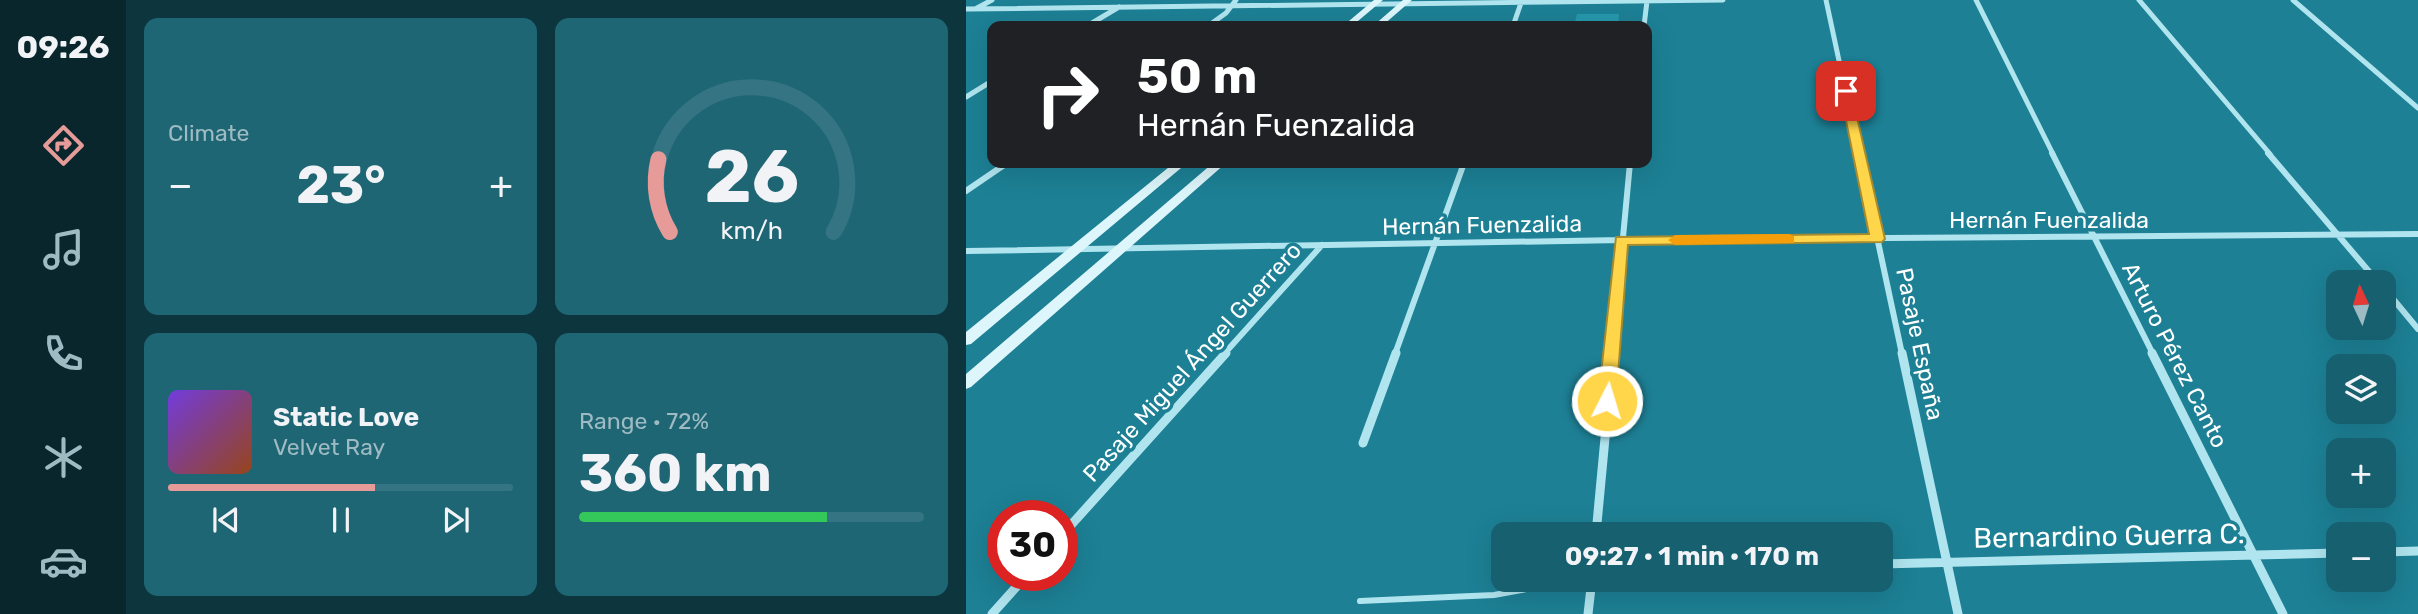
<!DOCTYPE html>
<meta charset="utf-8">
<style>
:root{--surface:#166070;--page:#1f6675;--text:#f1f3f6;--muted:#9ebbc3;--line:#357583;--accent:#e69b98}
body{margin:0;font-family:Rubik,sans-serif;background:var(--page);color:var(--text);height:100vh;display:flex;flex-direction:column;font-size:26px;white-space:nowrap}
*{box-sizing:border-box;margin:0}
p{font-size:23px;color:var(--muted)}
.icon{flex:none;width:38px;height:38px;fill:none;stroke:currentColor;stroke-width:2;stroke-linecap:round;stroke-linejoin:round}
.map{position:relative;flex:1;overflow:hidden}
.panel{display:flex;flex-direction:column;gap:18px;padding:18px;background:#0c353e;width:840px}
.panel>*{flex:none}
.guide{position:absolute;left:21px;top:21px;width:665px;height:147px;border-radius:14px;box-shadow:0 7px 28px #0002;background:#202124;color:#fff;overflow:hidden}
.needle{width:46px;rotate:356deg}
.tools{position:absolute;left:1360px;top:270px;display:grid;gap:14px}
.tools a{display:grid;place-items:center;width:70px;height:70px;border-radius:14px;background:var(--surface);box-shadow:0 7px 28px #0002;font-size:35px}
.speed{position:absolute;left:21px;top:500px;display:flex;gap:14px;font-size:35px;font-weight:700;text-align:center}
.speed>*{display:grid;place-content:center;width:91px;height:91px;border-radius:50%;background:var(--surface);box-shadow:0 7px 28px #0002;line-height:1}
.speed .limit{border:10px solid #d22;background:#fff;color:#111}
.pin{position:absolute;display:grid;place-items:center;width:60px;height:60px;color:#fff;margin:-30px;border-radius:14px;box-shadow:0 4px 10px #0006}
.me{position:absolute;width:77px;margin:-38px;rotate:5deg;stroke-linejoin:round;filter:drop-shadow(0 0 5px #0008)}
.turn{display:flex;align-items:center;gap:24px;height:147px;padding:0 35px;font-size:32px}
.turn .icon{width:91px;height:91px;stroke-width:2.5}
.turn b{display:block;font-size:49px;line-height:60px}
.big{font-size:52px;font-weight:700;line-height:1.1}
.panel .widget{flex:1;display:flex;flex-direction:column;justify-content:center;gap:10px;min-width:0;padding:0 24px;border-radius:14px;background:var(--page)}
.panel .dial{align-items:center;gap:0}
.dial svg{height:182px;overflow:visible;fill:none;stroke:var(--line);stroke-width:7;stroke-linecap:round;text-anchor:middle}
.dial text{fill:var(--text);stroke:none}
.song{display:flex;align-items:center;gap:21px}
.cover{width:84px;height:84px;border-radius:10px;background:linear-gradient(135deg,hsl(260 70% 55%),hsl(20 70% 35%))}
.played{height:7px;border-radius:4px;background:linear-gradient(90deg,var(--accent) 60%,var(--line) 60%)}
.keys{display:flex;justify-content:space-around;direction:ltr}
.heat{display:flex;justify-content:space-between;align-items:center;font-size:38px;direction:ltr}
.charge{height:10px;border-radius:5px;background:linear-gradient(90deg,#34c759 72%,var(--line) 0)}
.panel .tiles{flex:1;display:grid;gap:18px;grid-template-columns:repeat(2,1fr)}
.trip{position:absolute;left:525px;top:522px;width:402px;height:70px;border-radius:14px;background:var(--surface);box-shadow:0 7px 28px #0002;font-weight:700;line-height:70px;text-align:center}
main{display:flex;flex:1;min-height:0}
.tab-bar{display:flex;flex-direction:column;width:126px;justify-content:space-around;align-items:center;background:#09262d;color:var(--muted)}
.tab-bar .icon{width:49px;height:49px}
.tab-bar .on{color:var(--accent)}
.tab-bar b{font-size:32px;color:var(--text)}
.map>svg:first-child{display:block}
.green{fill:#2698ae}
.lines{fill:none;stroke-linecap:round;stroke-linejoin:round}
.lane{stroke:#b0e5ef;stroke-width:6}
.street-far2{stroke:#b0e5ef;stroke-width:5}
.street-far1{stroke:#b0e5ef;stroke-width:6}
.street{stroke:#b0e5ef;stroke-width:9}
.secondary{fill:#ddf6fb;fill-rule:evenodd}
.route{fill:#ffd54a;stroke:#a68a30;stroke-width:2}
.slow{fill:#f59e0b}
.labels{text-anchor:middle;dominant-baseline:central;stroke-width:7;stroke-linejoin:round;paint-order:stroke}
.street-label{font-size:23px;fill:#fff;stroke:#1d8095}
.near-street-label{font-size:28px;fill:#fff;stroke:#1d8095}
</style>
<main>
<nav class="tab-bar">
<b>09:26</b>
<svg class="icon on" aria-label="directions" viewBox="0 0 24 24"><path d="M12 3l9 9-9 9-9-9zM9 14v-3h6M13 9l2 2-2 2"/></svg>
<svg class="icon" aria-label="music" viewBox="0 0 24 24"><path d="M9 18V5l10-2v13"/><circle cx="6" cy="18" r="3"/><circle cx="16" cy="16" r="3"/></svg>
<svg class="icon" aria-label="phone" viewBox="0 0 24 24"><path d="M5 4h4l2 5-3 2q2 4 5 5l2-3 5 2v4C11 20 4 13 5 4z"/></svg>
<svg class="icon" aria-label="climate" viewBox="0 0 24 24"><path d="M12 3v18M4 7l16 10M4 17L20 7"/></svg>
<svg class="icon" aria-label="car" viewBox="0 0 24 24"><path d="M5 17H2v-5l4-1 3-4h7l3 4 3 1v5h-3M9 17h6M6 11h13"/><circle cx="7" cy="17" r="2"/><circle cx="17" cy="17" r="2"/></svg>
</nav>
<section class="panel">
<div class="tiles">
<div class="widget"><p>Climate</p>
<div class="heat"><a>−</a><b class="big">23°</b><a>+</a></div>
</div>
<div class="widget dial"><svg viewBox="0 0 100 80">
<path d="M14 69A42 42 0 1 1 86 69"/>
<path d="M14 69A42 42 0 0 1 9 37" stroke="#e69b98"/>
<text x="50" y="56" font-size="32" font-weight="700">26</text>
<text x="50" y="72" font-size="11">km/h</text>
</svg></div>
<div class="widget">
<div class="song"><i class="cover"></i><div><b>Static Love</b><p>Velvet Ray</p></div></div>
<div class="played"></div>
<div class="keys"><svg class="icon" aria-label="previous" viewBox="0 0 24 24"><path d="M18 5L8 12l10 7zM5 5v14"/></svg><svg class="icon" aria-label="pause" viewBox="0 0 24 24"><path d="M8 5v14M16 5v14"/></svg><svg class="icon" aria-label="next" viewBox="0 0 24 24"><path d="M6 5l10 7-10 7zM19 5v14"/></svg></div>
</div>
<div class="widget"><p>Range · 72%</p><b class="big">360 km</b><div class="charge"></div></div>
</div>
</section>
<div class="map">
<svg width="1452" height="614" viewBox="0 0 1452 614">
<rect width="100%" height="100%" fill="#1d8095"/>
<!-- green -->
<path class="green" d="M611,14H653L652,26H608Z"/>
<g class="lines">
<!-- lane -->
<path class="lane" d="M394,601L528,595L616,579"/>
<!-- street-far2 -->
<path class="street-far2" d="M860,0L893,154
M1010,0L1087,154
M1173,0L1304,154
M1327,0L1452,108
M11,8L26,0
M0,9L757,0
M121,26L153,7
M242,26L260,13L270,0
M547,26L555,3
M678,26L681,1
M0,97L26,81"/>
<!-- street-far1 -->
<path class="street-far1" d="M893,153L936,354
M1086,153L1187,354
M1302,153L1412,282
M0,191L41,163
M0,251L656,240L1452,234
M1418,288L1452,329
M258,354L356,245
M429,354L498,163
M646,354L664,163"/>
<!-- street -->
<path class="street" d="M936,353L992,614
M1186,353L1317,614
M397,443L430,353
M630,534L647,353
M96,535L260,353
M1418,552L1452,551
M915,564L1372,553
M26,614L60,576
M622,614L626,579"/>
<!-- secondary -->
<path class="secondary" d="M408,0H417L386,26H377Z
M437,0H446L416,26H407Z
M208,163H221L5,344L0,345V332Z
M247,163H260L5,387L0,389V374Z"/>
</g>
<!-- route -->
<path class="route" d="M880,88L885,91L919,239L916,242L662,245L650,401L641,408L635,406L632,401L650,237L903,234L874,91Z"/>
<!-- slow -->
<path class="slow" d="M823,234L828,236V243L709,245L702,240L709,235Z"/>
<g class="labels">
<!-- street labels -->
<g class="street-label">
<text x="1083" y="220">Hernán Fuenzalida</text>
<text transform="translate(516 225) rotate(-1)">Hernán Fuenzalida</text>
<text transform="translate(954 344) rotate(78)">Pasaje España</text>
<text transform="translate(1209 355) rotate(63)">Arturo Pérez Canto</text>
<text transform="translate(226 362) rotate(-48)">Pasaje Miguel Ángel Guerrero</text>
</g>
<!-- near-street labels -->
<g class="near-street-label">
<text transform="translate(1143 536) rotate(-1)">Bernardino Guerra C.</text>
</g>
</g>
</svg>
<div class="tools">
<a><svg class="needle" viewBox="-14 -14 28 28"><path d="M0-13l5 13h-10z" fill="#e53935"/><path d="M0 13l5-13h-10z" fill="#9ebbc3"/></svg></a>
<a><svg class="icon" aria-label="layers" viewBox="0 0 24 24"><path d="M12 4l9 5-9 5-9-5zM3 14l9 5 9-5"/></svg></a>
<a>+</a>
<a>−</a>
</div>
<div class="speed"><div class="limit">30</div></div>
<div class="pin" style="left:880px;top:91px;background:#d93025"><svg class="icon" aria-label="arrive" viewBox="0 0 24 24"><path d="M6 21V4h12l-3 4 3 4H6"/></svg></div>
<svg class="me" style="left:641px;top:401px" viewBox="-20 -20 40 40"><circle r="17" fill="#ffd54a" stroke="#fff" stroke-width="3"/><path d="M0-11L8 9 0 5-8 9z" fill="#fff"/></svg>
<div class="trip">09:27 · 1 min · 170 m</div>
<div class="guide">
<div class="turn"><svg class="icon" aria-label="right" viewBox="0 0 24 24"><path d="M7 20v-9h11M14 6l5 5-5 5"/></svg><div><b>50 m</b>Hernán Fuenzalida</div></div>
</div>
</div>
</main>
